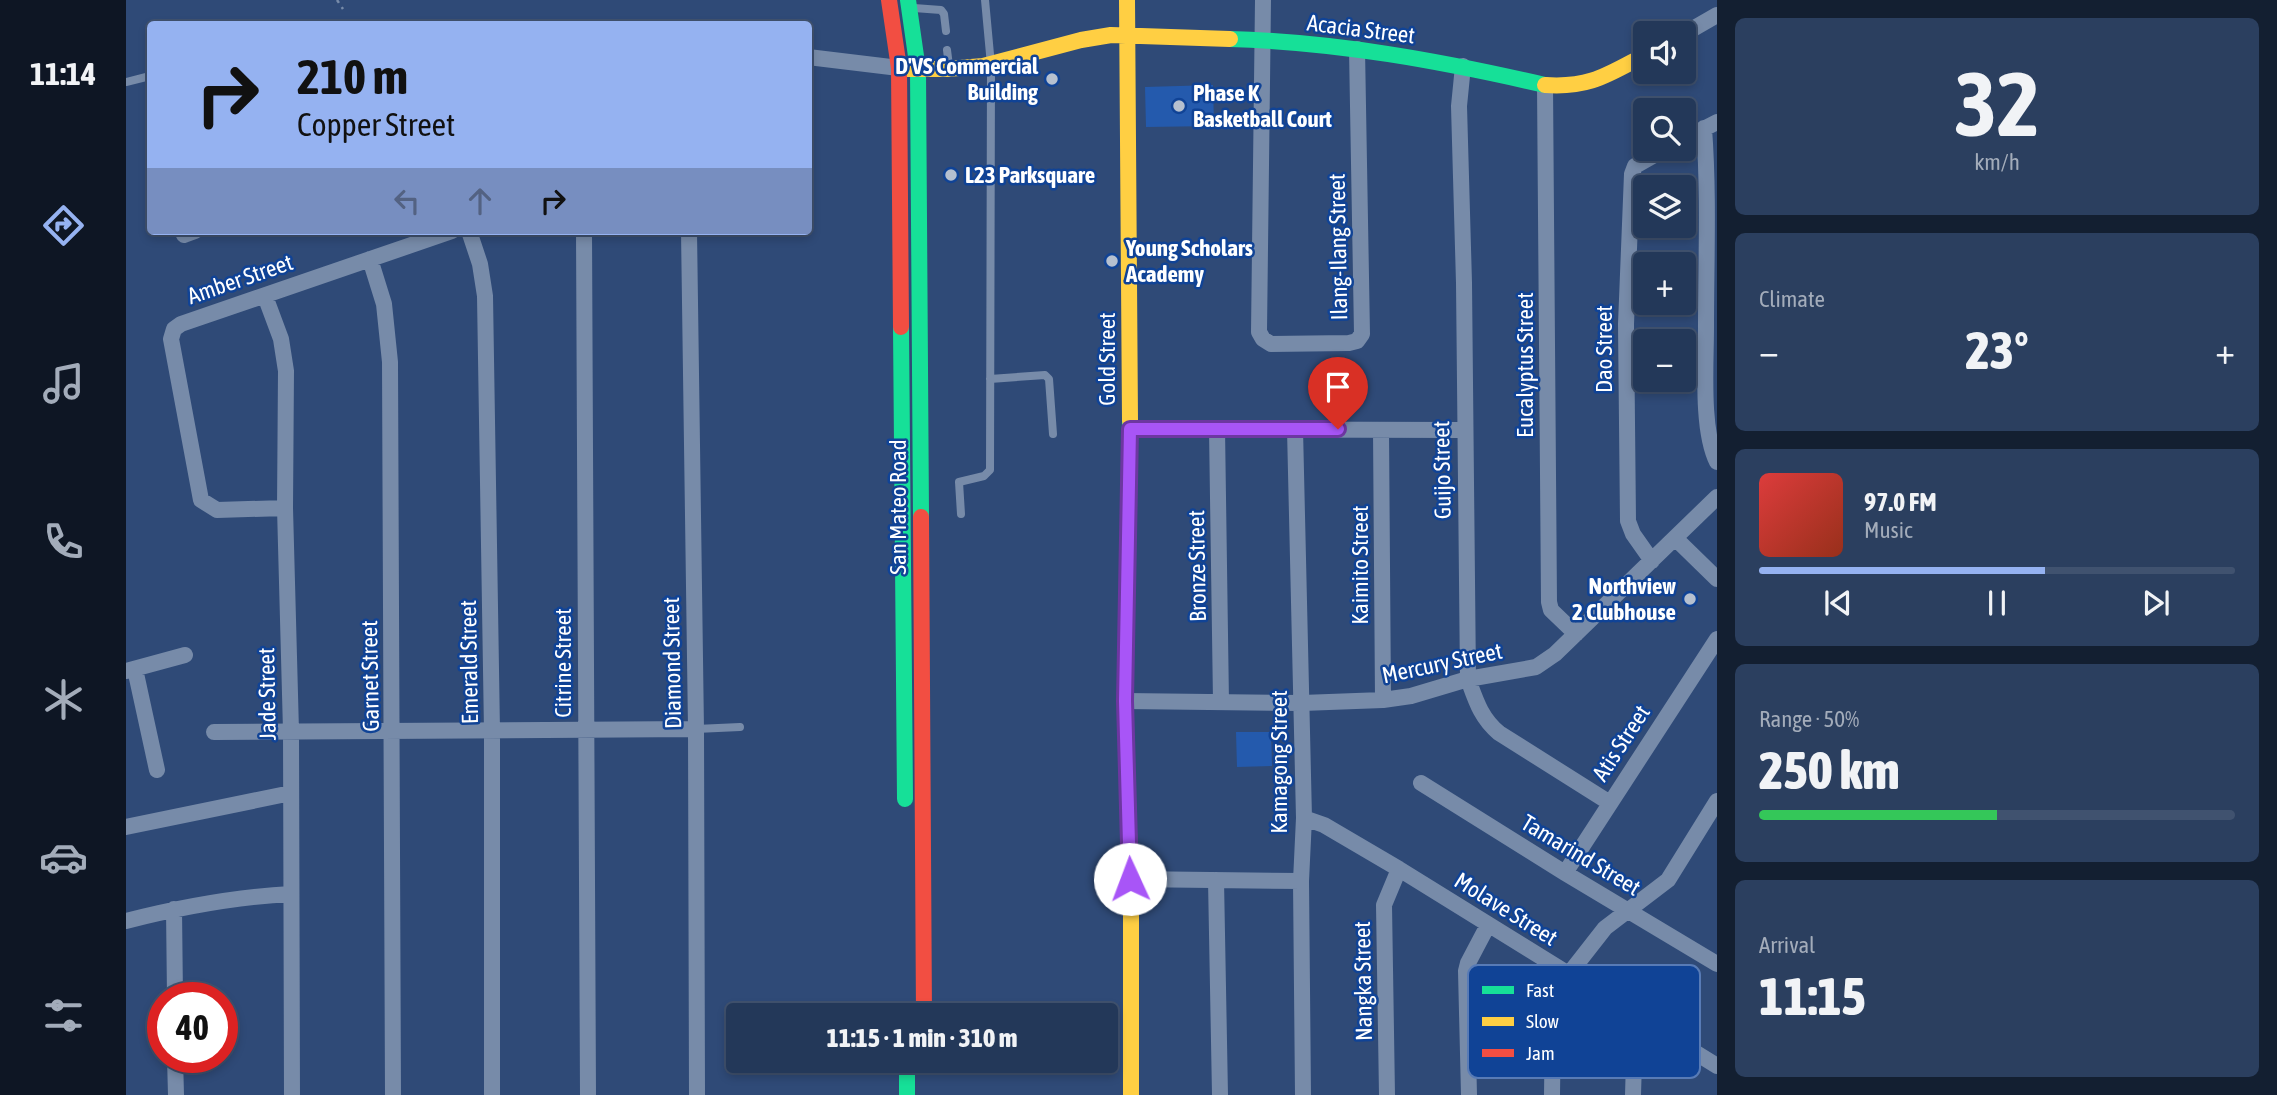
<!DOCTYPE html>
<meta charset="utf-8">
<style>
:root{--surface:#233859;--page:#2b3f5f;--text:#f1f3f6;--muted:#a3acba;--line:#40526f;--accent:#95b2f1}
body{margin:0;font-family:"Asap Condensed",sans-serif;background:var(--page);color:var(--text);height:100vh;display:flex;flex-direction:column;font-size:26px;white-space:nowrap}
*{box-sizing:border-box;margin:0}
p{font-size:23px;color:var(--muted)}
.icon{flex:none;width:38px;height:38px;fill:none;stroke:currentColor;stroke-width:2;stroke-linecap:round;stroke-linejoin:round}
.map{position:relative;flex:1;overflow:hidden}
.panel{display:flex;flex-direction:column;gap:18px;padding:18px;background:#131f31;width:560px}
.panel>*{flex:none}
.hud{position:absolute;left:21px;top:21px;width:665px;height:214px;border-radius:7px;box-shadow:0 4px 10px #0003,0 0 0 2px var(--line);background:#95b2f1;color:#111;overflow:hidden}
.fabs{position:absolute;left:1507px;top:21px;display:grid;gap:14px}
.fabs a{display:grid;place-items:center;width:63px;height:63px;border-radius:7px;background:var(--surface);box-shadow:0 4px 10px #0003,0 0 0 2px var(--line);font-size:35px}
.speed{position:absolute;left:21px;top:982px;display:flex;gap:14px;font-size:35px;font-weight:700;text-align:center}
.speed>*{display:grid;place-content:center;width:91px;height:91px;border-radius:50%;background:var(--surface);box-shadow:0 4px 10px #0003,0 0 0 2px var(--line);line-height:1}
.speed .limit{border:10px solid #d22;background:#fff;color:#111}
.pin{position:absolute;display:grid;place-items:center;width:60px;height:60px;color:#fff;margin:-72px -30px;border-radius:50% 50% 50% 0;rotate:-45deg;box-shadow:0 0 7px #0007}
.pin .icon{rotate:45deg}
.me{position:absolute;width:77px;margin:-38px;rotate:358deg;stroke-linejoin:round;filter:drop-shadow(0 0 5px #0008)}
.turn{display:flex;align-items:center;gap:24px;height:147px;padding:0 35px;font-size:32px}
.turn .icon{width:91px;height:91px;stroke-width:2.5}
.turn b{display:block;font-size:49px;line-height:60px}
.lanes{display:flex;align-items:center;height:66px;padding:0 35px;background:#0003;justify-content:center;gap:35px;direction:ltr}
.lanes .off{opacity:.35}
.big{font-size:52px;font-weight:800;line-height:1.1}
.panel .tile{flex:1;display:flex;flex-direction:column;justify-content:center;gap:10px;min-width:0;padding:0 24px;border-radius:10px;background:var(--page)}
.panel .dial{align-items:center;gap:0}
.dial b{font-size:91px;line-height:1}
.song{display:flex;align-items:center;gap:21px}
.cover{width:84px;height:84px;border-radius:10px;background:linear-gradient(135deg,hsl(0 70% 55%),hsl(10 70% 35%))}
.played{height:7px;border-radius:4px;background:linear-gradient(90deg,var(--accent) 60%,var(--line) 60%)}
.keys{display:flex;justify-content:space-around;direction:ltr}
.heat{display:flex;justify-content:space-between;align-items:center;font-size:38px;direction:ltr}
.charge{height:10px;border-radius:5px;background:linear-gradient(90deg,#34c759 50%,var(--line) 0)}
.trip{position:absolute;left:600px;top:1003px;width:392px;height:70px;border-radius:7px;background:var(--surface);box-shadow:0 4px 10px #0003,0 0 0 2px var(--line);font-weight:800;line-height:70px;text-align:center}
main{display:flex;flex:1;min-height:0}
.menu{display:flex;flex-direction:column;width:126px;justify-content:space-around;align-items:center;background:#0e1624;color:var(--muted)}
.menu .icon{width:49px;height:49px}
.menu .on{color:var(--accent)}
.menu b{font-size:32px;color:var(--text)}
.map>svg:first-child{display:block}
.park{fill:#245aad}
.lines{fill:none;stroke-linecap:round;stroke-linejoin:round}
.path{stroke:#778ba9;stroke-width:2.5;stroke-dasharray:3.5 5;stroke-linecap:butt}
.lane{stroke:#778ba9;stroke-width:8}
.street{stroke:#778ba9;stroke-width:16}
.fast{stroke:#16e098;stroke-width:16}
.slow{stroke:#ffcf43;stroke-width:16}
.jam{stroke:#f24e42;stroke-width:16}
.route-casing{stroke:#6d37a1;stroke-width:18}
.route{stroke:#a855f7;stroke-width:12}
.poi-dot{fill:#b6c0cf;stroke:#104396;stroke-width:2.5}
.labels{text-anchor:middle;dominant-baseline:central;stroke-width:5;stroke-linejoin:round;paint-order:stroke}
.street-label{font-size:23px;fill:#fff;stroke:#104396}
.poi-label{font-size:23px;font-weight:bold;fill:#fff;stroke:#104396;text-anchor:start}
.key{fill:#104396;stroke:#587bb6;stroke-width:2}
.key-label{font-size:19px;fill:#fff}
</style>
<main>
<nav class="menu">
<b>11:14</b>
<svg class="icon on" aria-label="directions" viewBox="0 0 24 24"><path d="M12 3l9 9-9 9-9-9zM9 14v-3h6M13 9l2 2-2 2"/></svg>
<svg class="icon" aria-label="music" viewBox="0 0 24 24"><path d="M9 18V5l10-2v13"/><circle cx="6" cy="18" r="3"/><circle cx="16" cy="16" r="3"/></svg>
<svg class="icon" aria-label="phone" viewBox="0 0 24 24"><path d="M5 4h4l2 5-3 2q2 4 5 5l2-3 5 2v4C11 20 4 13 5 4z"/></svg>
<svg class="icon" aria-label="climate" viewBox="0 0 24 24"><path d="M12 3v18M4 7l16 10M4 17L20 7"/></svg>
<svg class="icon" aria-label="car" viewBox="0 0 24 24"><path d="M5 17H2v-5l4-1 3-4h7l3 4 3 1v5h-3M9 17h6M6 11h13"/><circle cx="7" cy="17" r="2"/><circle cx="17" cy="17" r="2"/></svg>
<svg class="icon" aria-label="filters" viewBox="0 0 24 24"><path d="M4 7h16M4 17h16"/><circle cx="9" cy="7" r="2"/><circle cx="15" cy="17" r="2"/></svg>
</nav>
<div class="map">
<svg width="1591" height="1095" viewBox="0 0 1591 1095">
<rect width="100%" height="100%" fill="#2f4a77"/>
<!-- park -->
<path class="park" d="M1087,85L1088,126L1020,127L1019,87Z
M1110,732H1145L1146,766L1111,767Z"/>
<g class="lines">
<!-- path -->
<path class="path" d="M211,0L217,9"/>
<!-- lane -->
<path class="lane" d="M788,8L815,10L818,14L820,31
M821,50L823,66
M0,82L24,76
M864,379L919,375L923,379L927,434
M835,514L833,482L858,476L864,470L865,65L859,0
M570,729L614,727"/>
<!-- street -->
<path class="street" d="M1137,0L1133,332L1137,339L1145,344L1223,343L1231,341L1236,334L1231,49
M1558,34L1591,15
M682,57L773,68
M1337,66L1333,106L1338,283L1342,679C1350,701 1355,718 1373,733L1484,803
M1419,85L1423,602L1425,610L1450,634
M1578,128C1583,195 1580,262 1580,328C1580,365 1575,430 1591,462
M1558,139L1591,122
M343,231L354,264L359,296L366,731V1095
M458,231L462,1095
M563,231L570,729L571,1095
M58,235L69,231
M244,259L258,304L264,362L267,1095
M139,296L155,339L160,371L159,508L165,731L166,1095
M1004,429L1338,430
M1091,429L1095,702
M1169,429L1178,818L1175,881L1177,1095
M1255,430L1257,700
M159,508L91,510L75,500L45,339L48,329L55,324L326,231
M1549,538L1591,579
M1526,561L1507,534L1502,521L1500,324L1506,174L1509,166L1539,149
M9,669L31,770
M0,671L59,655
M999,701L1176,703L1257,700L1285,696L1342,679L1410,667L1429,654L1591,497
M88,732L570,729
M1295,783L1439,873L1591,964
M1178,818L1198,825L1273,869L1591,1066
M0,827L165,793
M1439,873L1591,639
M1004,879L1175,881
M1090,880L1094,1095
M48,909L49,998
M0,921C55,907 108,897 165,894
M49,1057L50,1095
M1261,1095L1258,905L1273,869
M1343,1095L1340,971L1342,963L1362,925
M1426,1095L1427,1018L1443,974L1479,928L1542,880L1591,801
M1507,1095L1508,1061L1528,1026"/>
<!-- fast -->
<path class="fast" d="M782,0L792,70L795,517
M1104,39C1211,42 1315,61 1419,85
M775,327L779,799
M999,710L1004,421
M781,1060V1095"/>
<!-- slow -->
<path class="slow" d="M1001,0L1004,421
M774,69H821L857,66L955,40L985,35L1104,39
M1419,85C1464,88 1481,75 1519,55
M999,710L1005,895V1095"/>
<!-- jam -->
<path class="jam" d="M763,0L773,68L775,327
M795,517L798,1015"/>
</g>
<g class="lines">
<!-- route casing -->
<g class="route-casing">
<path id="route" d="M1004,879L999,701L1004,429H1212"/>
</g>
<!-- route -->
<use href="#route" class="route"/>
</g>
<!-- markers -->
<g class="poi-dot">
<circle cx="926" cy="79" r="7"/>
<circle cx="1053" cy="106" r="7"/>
<circle cx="825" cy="175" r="7"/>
<circle cx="986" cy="261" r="7"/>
<circle cx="1564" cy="599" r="7"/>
</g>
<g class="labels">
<!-- street labels -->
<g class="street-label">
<text transform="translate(1235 29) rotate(7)">Acacia Street</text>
<text transform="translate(1212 247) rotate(-91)">Ilang-Ilang Street</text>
<text transform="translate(114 279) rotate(-19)">Amber Street</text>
<text transform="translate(1478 349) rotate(-90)">Dao Street</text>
<text transform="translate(981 359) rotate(-90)">Gold Street</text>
<text transform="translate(1399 365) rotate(-90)">Eucalyptus Street</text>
<text transform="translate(1316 470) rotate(-91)">Guijo Street</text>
<text transform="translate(772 507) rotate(-90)">San Mateo Road</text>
<text transform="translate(1234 565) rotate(-90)">Kaimito Street</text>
<text transform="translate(1071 566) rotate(-91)">Bronze Street</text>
<text transform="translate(343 662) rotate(-91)">Emerald Street</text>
<text transform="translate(437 663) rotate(-90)">Citrine Street</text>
<text transform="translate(546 663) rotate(-91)">Diamond Street</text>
<text transform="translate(1316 663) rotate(-12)">Mercury Street</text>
<text transform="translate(244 676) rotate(-91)">Garnet Street</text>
<text transform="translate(141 694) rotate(-91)">Jade Street</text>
<text transform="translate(1495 743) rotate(-57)">Atis Street</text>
<text transform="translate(1153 762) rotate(-90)">Kamagong Street</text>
<text transform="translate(1455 855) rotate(31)">Tamarind Street</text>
<text transform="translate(1380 909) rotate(32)">Molave Street</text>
<text transform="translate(1237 981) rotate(-91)">Nangka Street</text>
</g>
<!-- poi labels -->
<g class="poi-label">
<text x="912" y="66" text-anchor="end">D'VS Commercial<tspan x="912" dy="26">Building</tspan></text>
<text x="1067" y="93">Phase K<tspan x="1067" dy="26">Basketball Court</tspan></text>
<text x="839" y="175">L23 Parksquare</text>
<text x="1000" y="248">Young Scholars<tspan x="1000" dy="26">Academy</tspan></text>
<text x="1550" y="586" text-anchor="end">Northview<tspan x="1550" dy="26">2 Clubhouse</tspan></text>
</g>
</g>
<!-- legend -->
<rect x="1342" y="965" width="232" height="113" rx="10" class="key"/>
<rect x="1356" y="986" width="32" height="8" fill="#16e098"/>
<rect x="1356" y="1017" width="32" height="9" fill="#ffcf43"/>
<rect x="1356" y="1049" width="32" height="8" fill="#f24e42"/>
<g class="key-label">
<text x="1400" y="997">Fast</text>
<text x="1400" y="1028">Slow</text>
<text x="1400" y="1060">Jam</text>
</g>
</svg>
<div class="fabs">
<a><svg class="icon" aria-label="sound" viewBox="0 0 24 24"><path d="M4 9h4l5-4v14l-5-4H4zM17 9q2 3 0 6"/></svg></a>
<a><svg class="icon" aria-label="search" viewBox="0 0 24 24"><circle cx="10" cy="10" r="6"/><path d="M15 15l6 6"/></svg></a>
<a><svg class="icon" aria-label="layers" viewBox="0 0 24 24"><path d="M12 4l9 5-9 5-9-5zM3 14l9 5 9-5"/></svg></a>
<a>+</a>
<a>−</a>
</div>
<div class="speed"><div class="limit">40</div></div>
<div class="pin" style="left:1212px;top:429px;background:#d93025"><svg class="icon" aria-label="arrive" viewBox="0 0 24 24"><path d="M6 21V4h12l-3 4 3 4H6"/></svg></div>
<svg class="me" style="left:1004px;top:879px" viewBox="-20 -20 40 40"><circle r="19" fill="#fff"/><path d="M0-13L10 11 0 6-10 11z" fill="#a855f7"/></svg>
<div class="trip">11:15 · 1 min · 310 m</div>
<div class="hud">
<div class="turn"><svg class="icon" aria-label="right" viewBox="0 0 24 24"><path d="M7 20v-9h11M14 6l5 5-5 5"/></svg><div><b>210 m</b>Copper Street</div></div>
<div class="lanes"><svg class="icon off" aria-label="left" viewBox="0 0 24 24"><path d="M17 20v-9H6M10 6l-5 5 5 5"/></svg><svg class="icon off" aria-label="ahead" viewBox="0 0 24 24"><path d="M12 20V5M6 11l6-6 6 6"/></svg><svg class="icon" aria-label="right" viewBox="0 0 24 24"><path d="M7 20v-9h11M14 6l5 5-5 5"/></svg></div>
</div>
</div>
<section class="panel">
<div class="tile dial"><b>32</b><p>km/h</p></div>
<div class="tile"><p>Climate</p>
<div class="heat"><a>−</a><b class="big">23°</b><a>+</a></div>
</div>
<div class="tile">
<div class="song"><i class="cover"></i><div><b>97.0 FM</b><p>Music</p></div></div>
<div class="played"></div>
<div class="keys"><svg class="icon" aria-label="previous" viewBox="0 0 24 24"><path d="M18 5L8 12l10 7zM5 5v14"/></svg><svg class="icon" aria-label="pause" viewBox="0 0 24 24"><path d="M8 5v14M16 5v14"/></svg><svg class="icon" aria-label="next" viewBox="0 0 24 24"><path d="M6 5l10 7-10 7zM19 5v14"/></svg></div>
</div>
<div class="tile"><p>Range · 50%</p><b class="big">250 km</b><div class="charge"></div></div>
<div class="tile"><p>Arrival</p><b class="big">11:15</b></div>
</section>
</main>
